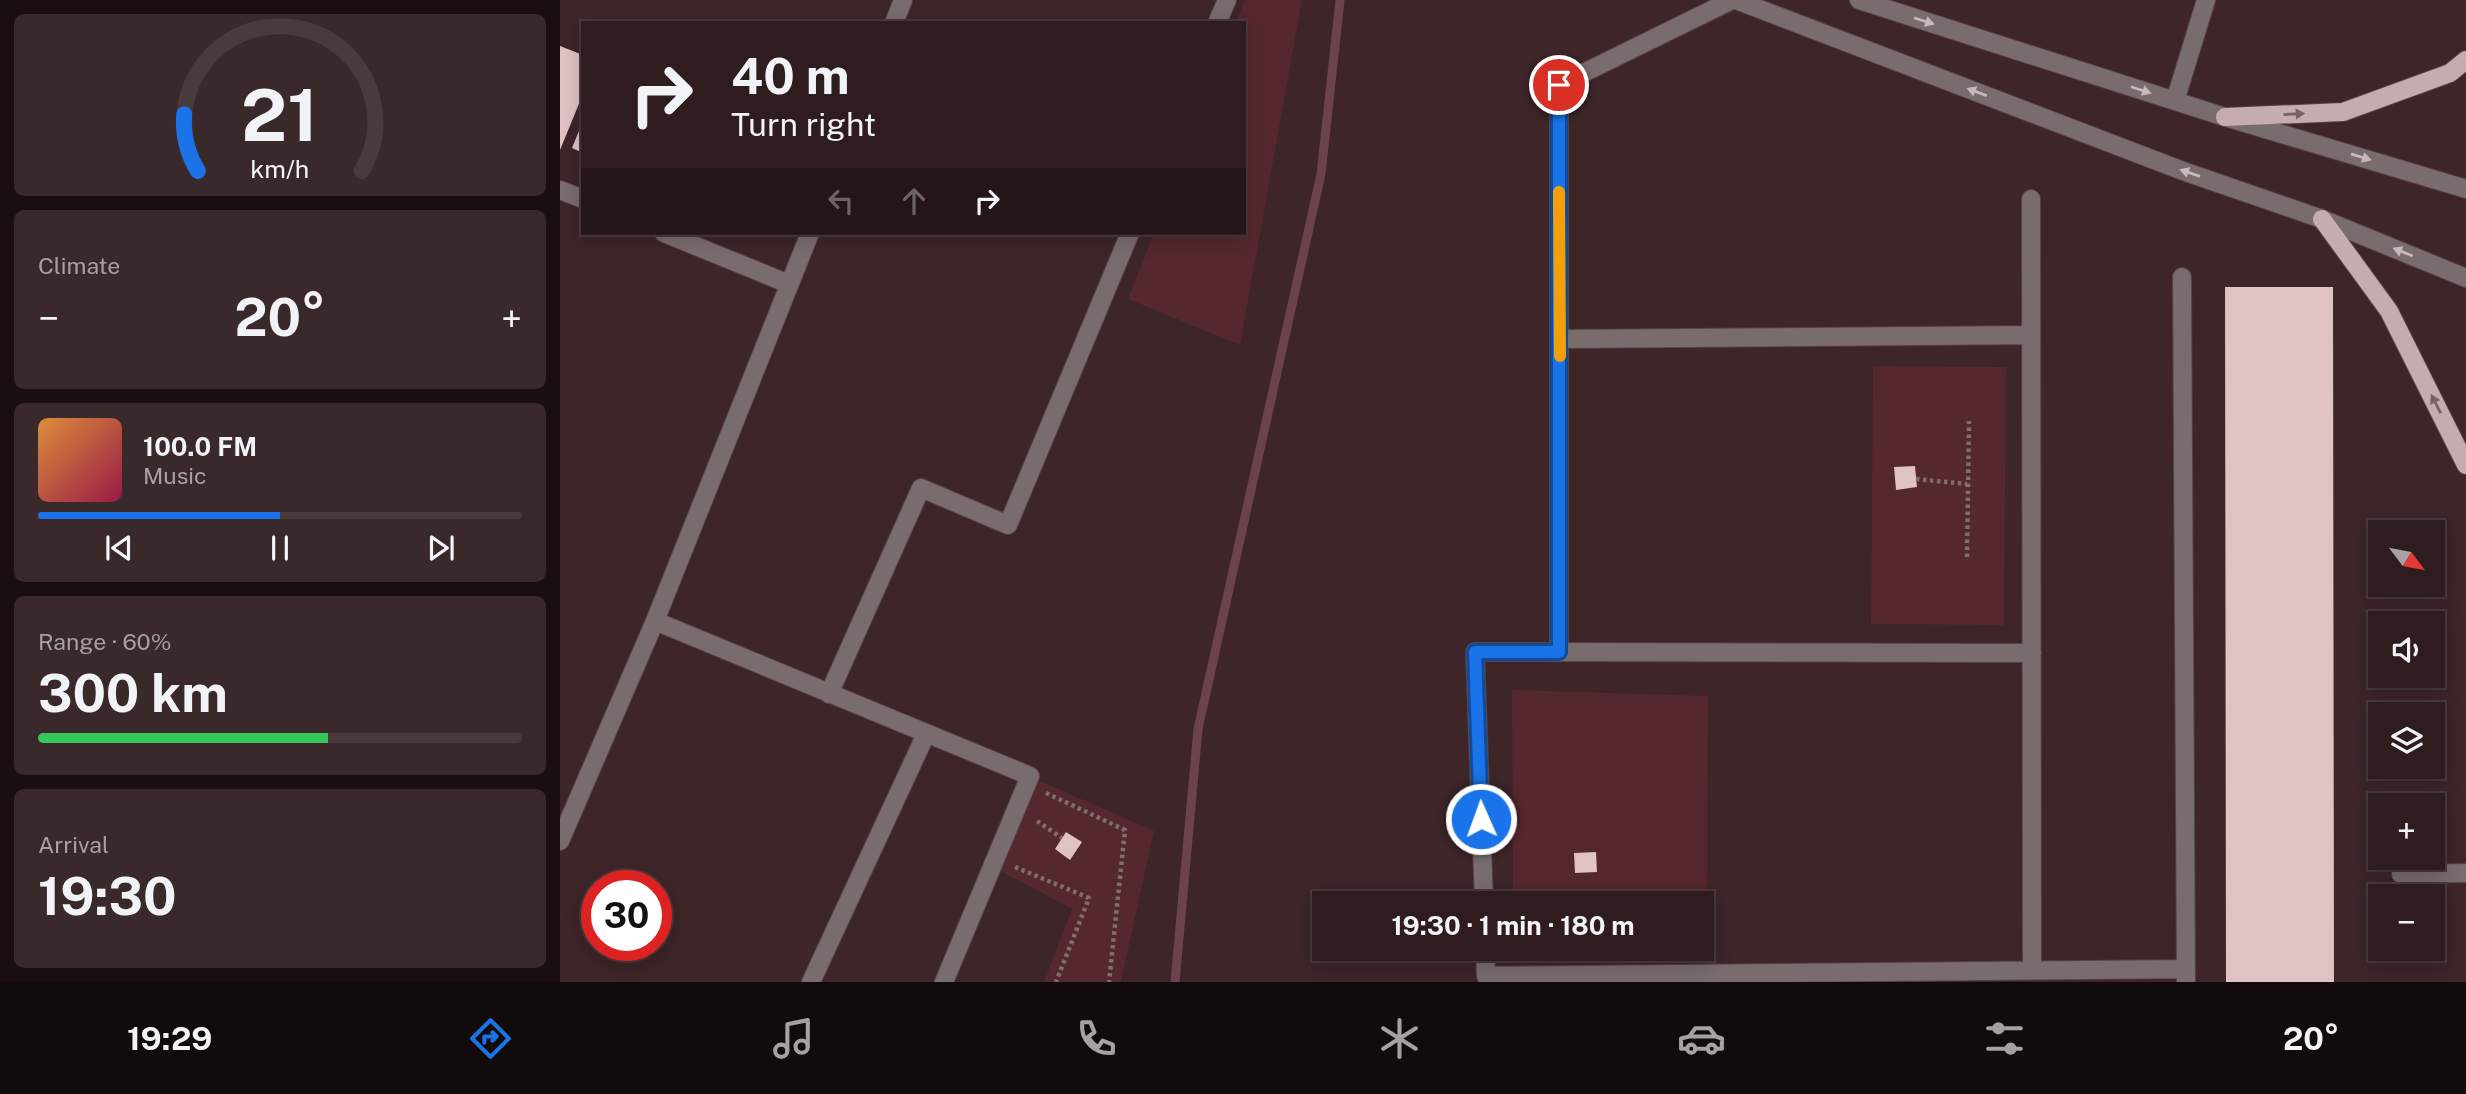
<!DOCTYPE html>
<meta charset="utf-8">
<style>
:root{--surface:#2e1c1e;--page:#3a292b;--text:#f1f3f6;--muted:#a7a1a4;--line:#493a3c;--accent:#1a73e8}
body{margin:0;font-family:"Public Sans",sans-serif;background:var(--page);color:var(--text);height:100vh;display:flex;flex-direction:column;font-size:26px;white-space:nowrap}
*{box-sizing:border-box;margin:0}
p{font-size:23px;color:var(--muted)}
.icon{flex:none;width:38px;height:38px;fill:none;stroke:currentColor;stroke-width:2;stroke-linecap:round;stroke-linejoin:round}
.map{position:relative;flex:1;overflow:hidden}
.panel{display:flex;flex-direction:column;gap:14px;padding:14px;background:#190f10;width:560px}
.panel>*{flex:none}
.hud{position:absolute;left:21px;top:21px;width:665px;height:214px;border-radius:0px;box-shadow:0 4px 18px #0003,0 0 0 2px var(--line);background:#2e1c1e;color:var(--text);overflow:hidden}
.needle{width:46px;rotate:122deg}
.fabs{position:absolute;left:1808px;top:520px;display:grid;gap:14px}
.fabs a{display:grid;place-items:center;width:77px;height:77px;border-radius:0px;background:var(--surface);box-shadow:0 4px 18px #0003,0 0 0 2px var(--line);font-size:35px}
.speed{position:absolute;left:21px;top:870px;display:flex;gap:14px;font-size:35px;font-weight:700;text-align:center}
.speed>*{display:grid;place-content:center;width:91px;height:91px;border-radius:50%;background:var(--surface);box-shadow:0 4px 18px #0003,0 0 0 2px var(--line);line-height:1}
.speed .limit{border:10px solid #d22;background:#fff;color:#111}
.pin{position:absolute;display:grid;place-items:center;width:60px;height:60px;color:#fff;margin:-30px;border:4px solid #fff;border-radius:50%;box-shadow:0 2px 7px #0007}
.me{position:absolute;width:77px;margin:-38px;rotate:358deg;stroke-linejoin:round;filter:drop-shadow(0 0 5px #0008)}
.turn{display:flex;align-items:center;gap:24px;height:147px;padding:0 35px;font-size:32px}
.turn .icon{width:91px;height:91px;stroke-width:2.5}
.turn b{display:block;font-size:49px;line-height:60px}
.lanes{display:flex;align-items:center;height:66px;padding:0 35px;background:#0003;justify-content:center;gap:35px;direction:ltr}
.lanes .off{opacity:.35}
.big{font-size:52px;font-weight:700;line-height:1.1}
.panel .card{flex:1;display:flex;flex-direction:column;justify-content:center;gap:10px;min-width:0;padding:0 24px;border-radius:10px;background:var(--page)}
.panel .dial{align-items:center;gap:0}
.dial svg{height:182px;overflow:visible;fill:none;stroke:var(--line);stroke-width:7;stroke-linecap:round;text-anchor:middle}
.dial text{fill:var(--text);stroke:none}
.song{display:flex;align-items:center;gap:21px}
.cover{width:84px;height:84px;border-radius:10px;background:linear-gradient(135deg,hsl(30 70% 55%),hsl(340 70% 35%))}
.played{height:7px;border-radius:4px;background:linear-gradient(90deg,var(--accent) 50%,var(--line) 50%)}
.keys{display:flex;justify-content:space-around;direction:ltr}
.heat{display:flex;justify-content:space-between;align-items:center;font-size:38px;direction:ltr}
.charge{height:10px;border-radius:5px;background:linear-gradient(90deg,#34c759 60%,var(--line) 0)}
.trip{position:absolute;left:752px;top:891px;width:402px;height:70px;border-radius:0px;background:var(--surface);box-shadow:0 4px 18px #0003,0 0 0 2px var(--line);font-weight:700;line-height:70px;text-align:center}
.dock{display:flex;height:112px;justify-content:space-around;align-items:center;background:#120b0c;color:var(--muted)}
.dock .icon{width:49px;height:49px}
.dock .on{color:var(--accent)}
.dock b{font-size:32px;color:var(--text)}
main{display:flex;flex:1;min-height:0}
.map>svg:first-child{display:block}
.green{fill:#55272e}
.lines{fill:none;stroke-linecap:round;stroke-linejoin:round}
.stream{stroke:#6c434d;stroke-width:9}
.building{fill:#e0c1c4}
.minor-casing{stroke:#584244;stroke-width:20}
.major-casing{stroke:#584244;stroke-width:20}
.path{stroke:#816c6e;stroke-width:4.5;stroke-dasharray:3.5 3.5;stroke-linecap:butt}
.minor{stroke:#796c6d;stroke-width:18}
.major{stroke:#c5acae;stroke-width:18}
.oneway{fill:#c7b8b9}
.oneway2{fill:#7a6264}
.route-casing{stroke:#114b97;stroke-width:18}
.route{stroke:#1a73e8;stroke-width:12}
.slow{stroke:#f59e0b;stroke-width:12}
</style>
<main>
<section class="panel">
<div class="card dial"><svg viewBox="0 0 100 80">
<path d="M14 69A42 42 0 1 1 86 69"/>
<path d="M14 69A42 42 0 0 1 8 44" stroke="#1a73e8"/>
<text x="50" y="56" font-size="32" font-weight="700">21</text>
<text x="50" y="72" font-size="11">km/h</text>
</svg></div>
<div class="card"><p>Climate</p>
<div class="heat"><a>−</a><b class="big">20°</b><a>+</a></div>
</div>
<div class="card">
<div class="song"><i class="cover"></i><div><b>100.0 FM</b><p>Music</p></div></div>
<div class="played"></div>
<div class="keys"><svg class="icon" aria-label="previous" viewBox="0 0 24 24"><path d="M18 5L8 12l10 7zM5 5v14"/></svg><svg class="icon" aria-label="pause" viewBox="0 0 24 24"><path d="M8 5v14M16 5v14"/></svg><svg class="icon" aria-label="next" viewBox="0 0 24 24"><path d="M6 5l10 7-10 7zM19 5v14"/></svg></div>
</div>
<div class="card"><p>Range · 60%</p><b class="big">300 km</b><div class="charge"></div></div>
<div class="card"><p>Arrival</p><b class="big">19:30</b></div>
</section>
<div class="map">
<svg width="1906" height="982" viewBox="0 0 1906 982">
<rect width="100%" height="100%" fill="#3d2528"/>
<!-- green -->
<path class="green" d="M685,0H742L680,345L568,299L594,233H684V23H676Z
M1313,366L1446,367L1444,625L1311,624Z
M952,690L1148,696L1147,941H1143V903H953Z
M478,780L594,831L561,982H484L512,909L439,870Z"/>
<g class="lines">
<!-- stream -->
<path class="stream" d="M615,982L638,729L761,174L780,0"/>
</g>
<!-- building -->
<path class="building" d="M0,46L23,55V94L0,150Z
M23,121V153L12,148Z
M1665,287H1773L1774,982H1666Z
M1355,466L1357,487L1336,490L1334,467Z
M506,832L522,842L510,860L495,849Z
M1036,852L1037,872L1015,873L1014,853Z"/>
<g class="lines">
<!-- minor casing -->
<g class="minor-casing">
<path id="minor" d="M1176,0L1623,171L1762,219L1906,278
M1299,0L1665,117L1906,189
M334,23L343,0
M657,23L667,0
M1615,101L1646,0
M0,190L23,199
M1471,199L1472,969
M104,233L229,284
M1622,277L1626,982
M1000,339L1471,335
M95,621L470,776L384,982
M999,652V85L1172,0
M269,694L361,488L448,525L570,233
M0,841L95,621L250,233
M1841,874L1906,873
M924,903L915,652L1472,653
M925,948L926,976L1626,969
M251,982L366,734"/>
</g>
<!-- major casing -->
<g class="major-casing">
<path id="major" d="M1665,117L1783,112L1890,73L1906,60
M1762,219L1829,311L1906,465"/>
</g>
<!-- path -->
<path class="path" d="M1356,479L1407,484
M1407,557L1409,421
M486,793L565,830L549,982
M477,821L502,838
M455,867L529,898L496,982"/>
<!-- minor -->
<use href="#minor" class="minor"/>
<!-- major -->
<use href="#major" class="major"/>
</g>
<!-- one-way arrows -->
<defs><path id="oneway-solid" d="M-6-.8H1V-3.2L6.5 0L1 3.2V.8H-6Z" transform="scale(1.75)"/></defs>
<g class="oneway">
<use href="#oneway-solid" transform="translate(1364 21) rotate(18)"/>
<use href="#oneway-solid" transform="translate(1581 90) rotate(18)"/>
<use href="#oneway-solid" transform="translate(1417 92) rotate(-159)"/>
<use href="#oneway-solid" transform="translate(1801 157) rotate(17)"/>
<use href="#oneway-solid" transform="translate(1630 173) rotate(-161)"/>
<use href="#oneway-solid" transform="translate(1843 252) rotate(-158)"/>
</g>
<g class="oneway2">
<use href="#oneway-solid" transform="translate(1734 114) rotate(-3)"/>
<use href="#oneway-solid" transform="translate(1876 404) rotate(-117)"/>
</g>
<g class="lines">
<!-- route casing -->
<g class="route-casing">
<path id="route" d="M921,819L915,652H999V85"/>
</g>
<!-- route -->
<use href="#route" class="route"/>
<!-- slow -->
<path class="slow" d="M999,192L1000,356"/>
</g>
</svg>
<div class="fabs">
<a><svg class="needle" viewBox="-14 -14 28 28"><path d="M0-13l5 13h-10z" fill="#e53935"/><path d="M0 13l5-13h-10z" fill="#a7a1a4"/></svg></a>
<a><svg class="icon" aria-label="sound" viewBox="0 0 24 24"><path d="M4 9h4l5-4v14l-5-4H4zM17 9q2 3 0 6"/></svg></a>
<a><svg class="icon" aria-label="layers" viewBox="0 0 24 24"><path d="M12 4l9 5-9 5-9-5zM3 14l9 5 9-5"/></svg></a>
<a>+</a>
<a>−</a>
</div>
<div class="speed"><div class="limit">30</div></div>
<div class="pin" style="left:999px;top:85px;background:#d93025"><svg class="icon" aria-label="arrive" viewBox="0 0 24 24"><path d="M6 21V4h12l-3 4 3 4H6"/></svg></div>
<svg class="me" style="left:921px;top:819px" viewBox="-20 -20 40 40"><circle r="17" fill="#1a73e8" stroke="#fff" stroke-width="3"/><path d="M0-11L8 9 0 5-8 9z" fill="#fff"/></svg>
<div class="trip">19:30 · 1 min · 180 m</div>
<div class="hud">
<div class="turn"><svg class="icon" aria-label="right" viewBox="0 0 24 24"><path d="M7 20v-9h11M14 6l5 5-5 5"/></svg><div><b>40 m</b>Turn right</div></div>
<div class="lanes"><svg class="icon off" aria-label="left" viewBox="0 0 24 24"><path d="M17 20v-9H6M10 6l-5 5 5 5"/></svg><svg class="icon off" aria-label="ahead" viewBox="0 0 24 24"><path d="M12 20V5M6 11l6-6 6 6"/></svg><svg class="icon" aria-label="right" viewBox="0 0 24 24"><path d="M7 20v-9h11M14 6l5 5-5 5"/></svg></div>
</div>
</div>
</main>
<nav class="dock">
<b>19:29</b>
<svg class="icon on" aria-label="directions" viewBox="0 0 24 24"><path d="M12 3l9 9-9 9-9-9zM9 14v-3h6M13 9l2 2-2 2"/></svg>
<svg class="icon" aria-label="music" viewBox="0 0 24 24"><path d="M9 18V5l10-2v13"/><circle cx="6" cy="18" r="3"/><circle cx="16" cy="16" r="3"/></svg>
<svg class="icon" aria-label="phone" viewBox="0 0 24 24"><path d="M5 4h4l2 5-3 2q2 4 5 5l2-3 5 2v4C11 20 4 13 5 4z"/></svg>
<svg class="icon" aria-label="climate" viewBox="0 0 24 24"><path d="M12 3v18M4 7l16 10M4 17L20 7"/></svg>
<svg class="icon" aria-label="car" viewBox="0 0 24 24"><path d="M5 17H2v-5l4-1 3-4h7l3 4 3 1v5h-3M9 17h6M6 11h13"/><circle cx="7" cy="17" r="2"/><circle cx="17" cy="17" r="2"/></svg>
<svg class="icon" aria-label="filters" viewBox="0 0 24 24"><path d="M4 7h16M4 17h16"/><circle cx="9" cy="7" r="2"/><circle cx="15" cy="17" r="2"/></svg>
<b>20°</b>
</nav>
